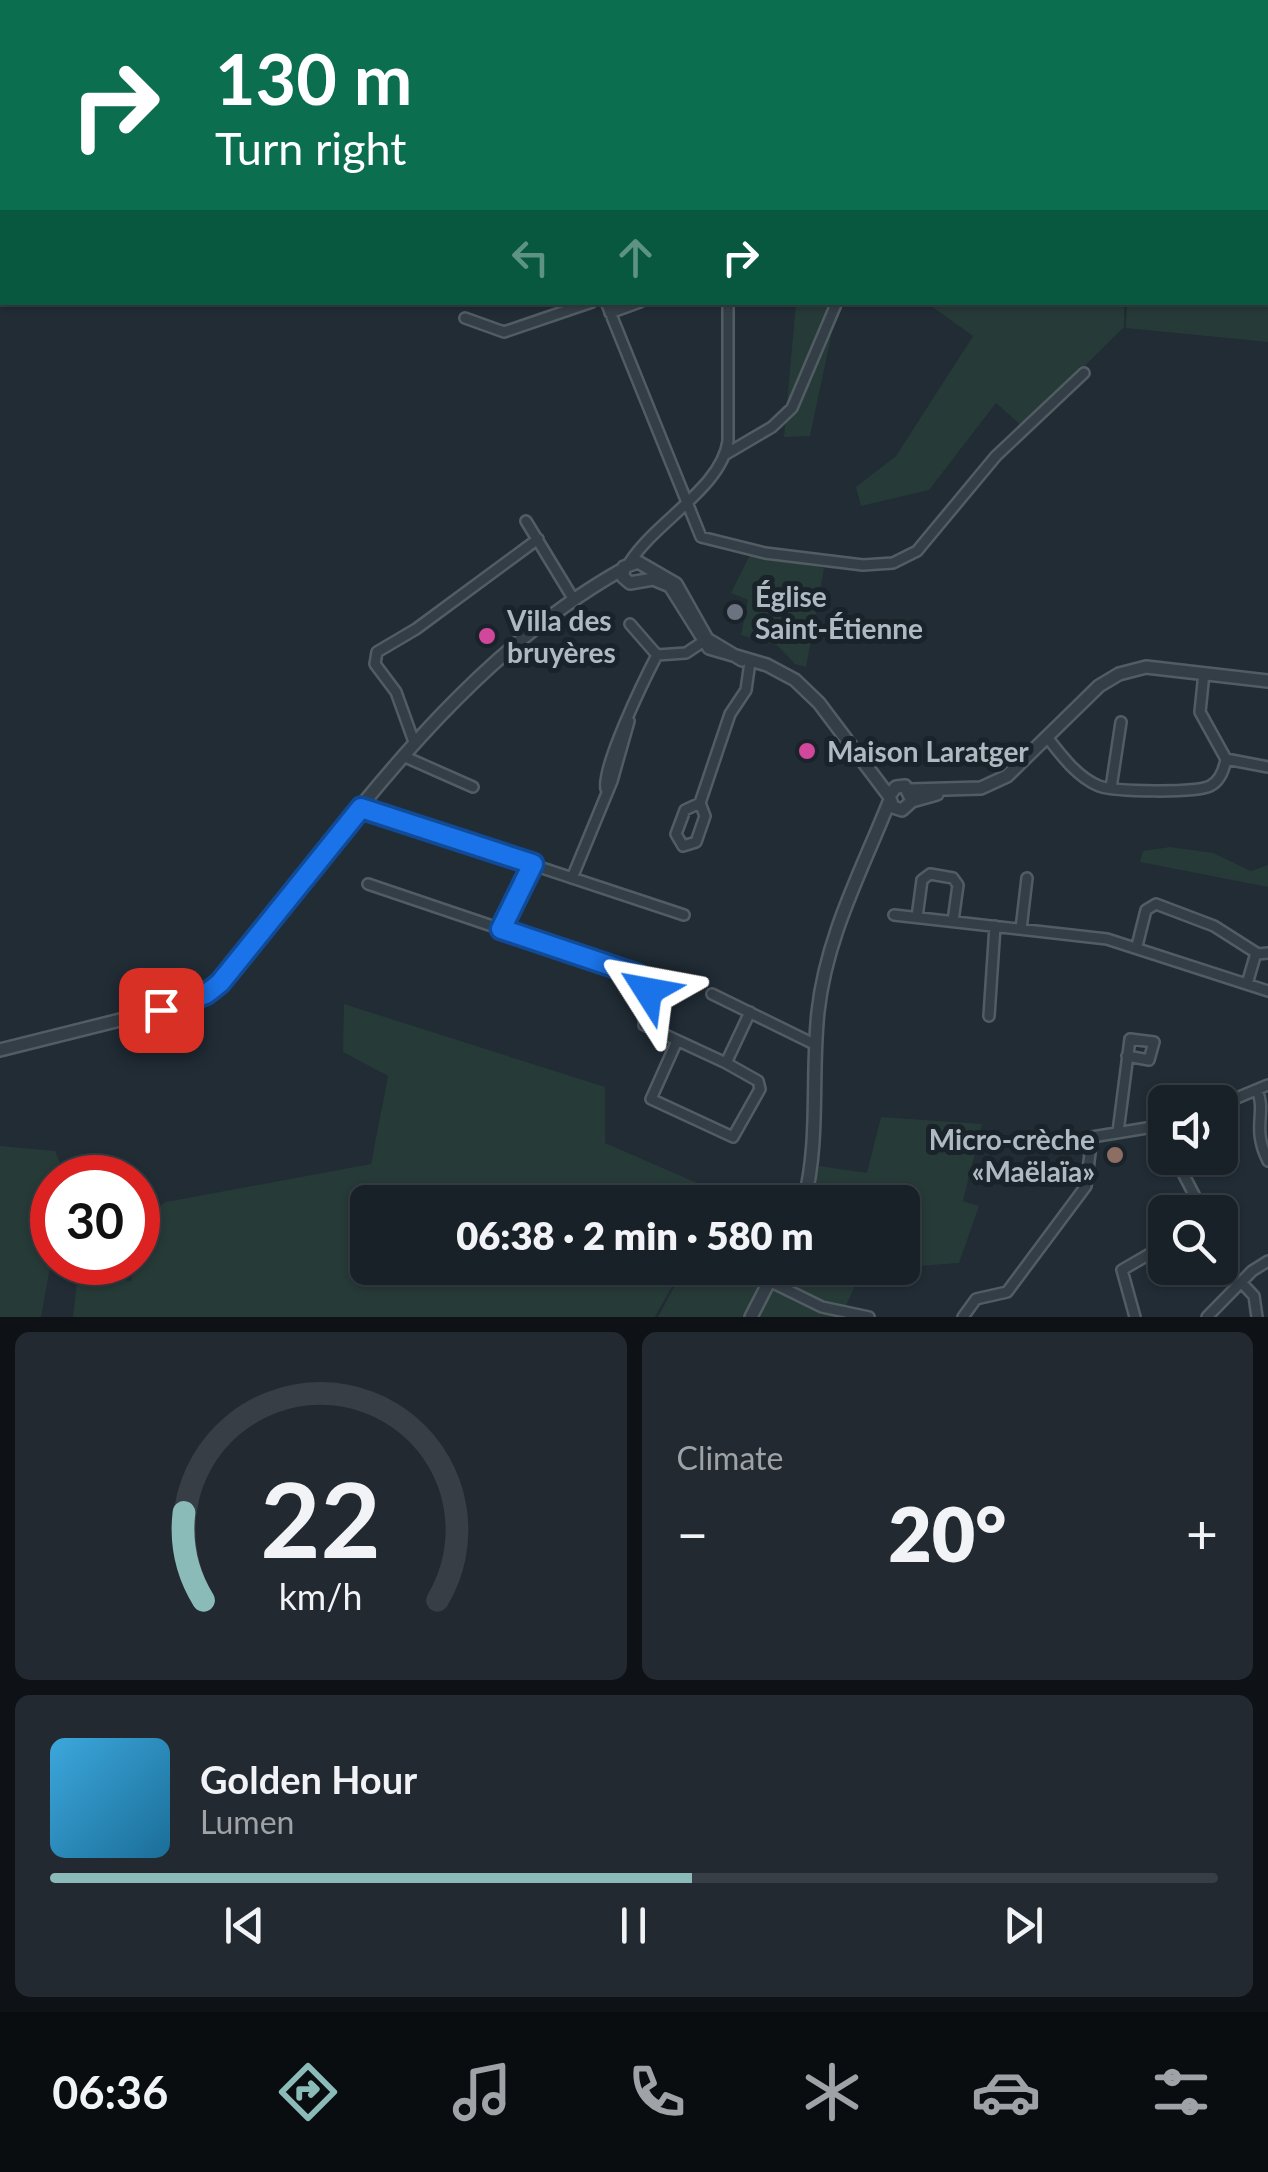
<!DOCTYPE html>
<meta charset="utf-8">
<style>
:root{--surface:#192128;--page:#222930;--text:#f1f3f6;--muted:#9fa3a8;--line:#373e45;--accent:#8bbbb9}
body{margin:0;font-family:Lato,sans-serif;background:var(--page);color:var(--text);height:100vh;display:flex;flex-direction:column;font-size:38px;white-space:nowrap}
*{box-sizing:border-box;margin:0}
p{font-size:32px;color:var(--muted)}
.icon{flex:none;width:55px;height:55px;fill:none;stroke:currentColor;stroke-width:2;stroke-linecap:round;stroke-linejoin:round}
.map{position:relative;height:1317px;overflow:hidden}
.details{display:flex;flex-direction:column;gap:15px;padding:15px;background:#0e1216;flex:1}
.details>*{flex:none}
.hud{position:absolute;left:0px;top:0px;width:1270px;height:305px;box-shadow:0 2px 8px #0004,0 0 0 2px var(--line);background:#0b6e4f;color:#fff;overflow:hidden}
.fabs{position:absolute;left:1148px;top:1085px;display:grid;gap:20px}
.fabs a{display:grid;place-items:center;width:90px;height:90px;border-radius:15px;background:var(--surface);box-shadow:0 2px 8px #0004,0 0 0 2px var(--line);font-size:50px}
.speed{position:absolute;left:30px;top:1155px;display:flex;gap:20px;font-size:50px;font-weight:700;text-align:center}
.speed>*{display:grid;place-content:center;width:130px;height:130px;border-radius:50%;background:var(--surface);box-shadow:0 2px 8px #0004,0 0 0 2px var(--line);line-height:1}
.speed .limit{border:15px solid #d22;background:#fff;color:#111}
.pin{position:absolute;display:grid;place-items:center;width:85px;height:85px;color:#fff;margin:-42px;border-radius:20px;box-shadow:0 5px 15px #0006}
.me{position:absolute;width:110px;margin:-55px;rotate:304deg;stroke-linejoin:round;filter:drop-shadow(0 0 8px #0008)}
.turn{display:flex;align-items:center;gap:35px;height:210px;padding:0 50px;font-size:45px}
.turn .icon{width:130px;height:130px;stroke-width:2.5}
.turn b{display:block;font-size:70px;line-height:85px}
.lanes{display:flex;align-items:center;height:95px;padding:0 50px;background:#0003;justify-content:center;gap:50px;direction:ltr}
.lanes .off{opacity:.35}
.big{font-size:75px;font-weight:800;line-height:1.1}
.details .widget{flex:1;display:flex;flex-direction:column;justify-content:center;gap:15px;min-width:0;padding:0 35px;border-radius:15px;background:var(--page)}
.details .dial{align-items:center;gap:0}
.dial svg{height:260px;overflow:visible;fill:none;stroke:var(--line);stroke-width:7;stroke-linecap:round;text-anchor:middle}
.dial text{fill:var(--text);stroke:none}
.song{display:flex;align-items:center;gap:30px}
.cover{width:120px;height:120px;border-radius:15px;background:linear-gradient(135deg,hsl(200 70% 55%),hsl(200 70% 35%))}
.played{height:10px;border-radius:5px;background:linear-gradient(90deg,var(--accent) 55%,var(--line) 55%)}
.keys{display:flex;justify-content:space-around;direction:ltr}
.heat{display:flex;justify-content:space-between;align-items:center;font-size:55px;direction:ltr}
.details .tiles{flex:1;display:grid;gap:15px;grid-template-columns:1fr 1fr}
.widget:last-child{grid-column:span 2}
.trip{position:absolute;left:350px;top:1185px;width:570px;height:100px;border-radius:15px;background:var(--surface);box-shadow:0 2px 8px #0004,0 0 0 2px var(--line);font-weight:800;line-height:100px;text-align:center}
.tabs{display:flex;height:160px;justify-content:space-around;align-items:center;background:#0a0d10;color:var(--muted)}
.tabs .icon{width:70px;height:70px}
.tabs .on{color:var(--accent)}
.tabs b{font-size:45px;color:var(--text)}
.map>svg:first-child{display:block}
.green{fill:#263a37}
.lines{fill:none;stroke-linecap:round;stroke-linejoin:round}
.minor-casing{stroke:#525c63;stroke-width:14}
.tertiary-casing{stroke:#525c63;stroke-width:16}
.minor{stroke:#343e46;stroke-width:9}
.tertiary{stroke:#343e46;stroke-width:11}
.route-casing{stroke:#114b97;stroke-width:25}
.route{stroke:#1a73e8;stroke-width:18}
.worship-dot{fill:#6b7280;stroke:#1a232a;stroke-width:4}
.hotel-dot{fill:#d1479c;stroke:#1a232a;stroke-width:4}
.education-dot{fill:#8d6e63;stroke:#1a232a;stroke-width:4}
.labels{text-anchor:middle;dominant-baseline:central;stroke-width:10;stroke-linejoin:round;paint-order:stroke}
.poi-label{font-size:28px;font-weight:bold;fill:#aeb9c2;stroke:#1a232a;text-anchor:start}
</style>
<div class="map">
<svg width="1268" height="1317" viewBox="0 0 1268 1317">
<rect width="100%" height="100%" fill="#212c35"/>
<!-- green -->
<path class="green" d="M0,0H172L2,2L0,256Z
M790,0H963L789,2Z
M1268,169V342L1126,328L1127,303L1268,302Z
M796,303H838L810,436L784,437Z
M927,303H1124V327L1023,427L996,403L929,490L861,506L856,487L896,456L973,336Z
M750,555L824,568L806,667L795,664L777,645L741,635L748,600L731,593Z
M1170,847L1213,853L1251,871L1268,865V887L1140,862L1143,851Z
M344,1004L605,1087V1143L741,1202H368V1268H682L655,1317H73L78,1272L131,1281L154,1209L166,1202L371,1164L388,1076L343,1052Z
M881,1117L982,1124L963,1201L979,1206L959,1263L903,1267L902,1202H810L819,1166L867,1173Z
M0,1146L55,1151L66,1177L52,1178V1256L41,1317H0Z
M684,1268H767L742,1317H658Z
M778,1268H863L841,1317H753Z"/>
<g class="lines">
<!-- minor casing -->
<g class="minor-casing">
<path id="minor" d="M484,0L485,2
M862,2L863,0
M1081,2L1083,0
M606,302L701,537L765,553L863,565L893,563L917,551L996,456L1084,373
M610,313L640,302
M465,318L504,332L592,302
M726,454L772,427L792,408L837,302
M526,521L574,600
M630,562C655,522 722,487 728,441V302
M630,624L657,655
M1047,737C1061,755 1077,777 1099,786C1115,792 1196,793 1210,786C1220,781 1224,770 1226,759L1200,712L1204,673
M414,742L396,692L375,664L377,652L416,629L538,539
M403,756L473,787
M1226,759L1268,767
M1111,788L1121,722
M606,789C601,768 645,678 657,655L686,653L707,639
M700,803L685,810L676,834L683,846L696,842L705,816L700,803L730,714L746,690L750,662
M361,808L684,915
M572,878L612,781L629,721
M368,884L501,929L533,864
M894,915L1107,939L1268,991
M917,917L922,880L930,874L953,878L958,885L953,921
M501,929L638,975L648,983L644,1025L726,1063L750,1012
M1021,929L1027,878
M1137,946L1146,910L1156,904L1214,926L1258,954L1268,953
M1247,984L1256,953
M712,994L816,1045
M989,1016L995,926
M677,1041L651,1099L733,1137L760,1089L758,1081L726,1063
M1257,1090C1267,1113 1251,1127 1268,1161
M1220,1105L1268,1085
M1118,1132L1130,1039L1154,1042L1149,1060L1127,1056
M1175,1158L1200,1206L1197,1212
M769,1281L822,1307L869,1317
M1241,1282L1254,1296L1257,1317
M963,1317L976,1299L1007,1292L1086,1186L1092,1137L1165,1125
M1135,1317L1122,1270L1165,1245
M1207,1317L1252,1271L1268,1261"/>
</g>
<!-- tertiary casing -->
<g class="tertiary-casing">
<path id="tertiary" d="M742,660L707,639L676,584L638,562L624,567L623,577L630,583L653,579L670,586L709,648L767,665L795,680L819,703L889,796
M910,790L981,788L1007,776L1099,686L1119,674L1146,667L1268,681
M912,801L905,786L896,787L889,796L893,807L902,810L912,801L937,794
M0,1050L188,1003L206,994L235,965C351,821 459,661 623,569
M804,1202C820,1139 811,1076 818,1012C826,937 862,870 889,802
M751,1317L776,1268"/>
</g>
<!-- minor -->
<use href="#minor" class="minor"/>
<!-- tertiary -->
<use href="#tertiary" class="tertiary"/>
</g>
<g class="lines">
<!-- route casing -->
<g class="route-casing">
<path id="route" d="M161,1010L206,994L220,983L361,808L533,864L501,929L638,975L648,983V991"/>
</g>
<!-- route -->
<use href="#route" class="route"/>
</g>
<!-- markers -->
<circle class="worship-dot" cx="735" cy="612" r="10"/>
<g class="hotel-dot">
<circle cx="487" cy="636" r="10"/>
<circle cx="807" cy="751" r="10"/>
</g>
<circle class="education-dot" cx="1115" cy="1155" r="10"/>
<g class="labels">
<!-- poi labels -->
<g class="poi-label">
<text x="755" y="596">Église<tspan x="755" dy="32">Saint-Étienne</tspan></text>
<text x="507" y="620">Villa des<tspan x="507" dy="32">bruyères</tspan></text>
<text x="827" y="751">Maison Laratger</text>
<text x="1095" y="1139" text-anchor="end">Micro-crèche<tspan x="1095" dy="32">«Maëlaïa»</tspan></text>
</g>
</g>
</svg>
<div class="fabs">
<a><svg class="icon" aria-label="sound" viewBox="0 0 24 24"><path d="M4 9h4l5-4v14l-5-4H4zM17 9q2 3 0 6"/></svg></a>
<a><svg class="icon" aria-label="search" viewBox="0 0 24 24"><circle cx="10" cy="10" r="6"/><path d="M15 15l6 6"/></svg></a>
</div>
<div class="speed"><div class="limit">30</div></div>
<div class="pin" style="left:161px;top:1010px;background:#d93025"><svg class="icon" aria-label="arrive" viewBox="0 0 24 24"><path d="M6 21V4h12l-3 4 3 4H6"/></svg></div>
<svg class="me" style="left:648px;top:991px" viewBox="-20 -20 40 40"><path d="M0-17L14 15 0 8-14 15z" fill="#1a73e8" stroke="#fff" stroke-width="4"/></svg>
<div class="trip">06:38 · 2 min · 580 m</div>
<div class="hud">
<div class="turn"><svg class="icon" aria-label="right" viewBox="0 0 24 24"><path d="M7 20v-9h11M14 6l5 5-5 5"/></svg><div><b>130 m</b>Turn right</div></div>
<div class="lanes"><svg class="icon off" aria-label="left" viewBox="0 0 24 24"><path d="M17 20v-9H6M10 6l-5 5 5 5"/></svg><svg class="icon off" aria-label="ahead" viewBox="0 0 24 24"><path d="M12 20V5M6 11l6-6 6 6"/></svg><svg class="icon" aria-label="right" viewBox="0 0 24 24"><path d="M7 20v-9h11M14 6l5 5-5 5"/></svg></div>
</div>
</div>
<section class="details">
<div class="tiles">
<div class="widget dial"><svg viewBox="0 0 100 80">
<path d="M14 69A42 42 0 1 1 86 69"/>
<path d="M14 69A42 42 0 0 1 8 42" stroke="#8bbbb9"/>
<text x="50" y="56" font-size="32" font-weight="700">22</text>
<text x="50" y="72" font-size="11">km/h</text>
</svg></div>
<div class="widget"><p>Climate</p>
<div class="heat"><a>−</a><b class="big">20°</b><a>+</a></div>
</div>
<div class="widget">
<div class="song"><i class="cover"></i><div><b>Golden Hour</b><p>Lumen</p></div></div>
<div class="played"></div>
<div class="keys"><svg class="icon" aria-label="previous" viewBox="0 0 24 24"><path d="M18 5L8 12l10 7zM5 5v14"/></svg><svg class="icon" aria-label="pause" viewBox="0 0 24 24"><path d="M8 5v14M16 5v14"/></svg><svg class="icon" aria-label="next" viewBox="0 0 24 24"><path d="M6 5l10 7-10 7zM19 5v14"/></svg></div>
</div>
</div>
</section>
<nav class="tabs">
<b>06:36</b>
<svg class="icon on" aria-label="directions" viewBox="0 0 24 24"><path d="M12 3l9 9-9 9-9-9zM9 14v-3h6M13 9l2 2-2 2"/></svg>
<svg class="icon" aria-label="music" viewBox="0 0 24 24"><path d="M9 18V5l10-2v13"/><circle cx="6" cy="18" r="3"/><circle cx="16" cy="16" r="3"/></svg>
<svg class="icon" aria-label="phone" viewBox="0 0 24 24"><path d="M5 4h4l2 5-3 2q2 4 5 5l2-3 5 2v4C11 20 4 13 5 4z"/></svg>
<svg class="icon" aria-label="climate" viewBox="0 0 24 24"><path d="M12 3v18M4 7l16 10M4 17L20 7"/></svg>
<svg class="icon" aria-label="car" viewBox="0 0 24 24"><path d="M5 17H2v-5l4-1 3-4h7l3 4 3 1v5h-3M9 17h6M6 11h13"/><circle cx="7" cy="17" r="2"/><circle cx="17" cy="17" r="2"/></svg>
<svg class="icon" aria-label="filters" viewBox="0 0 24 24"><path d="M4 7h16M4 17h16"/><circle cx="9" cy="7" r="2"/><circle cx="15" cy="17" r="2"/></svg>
</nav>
